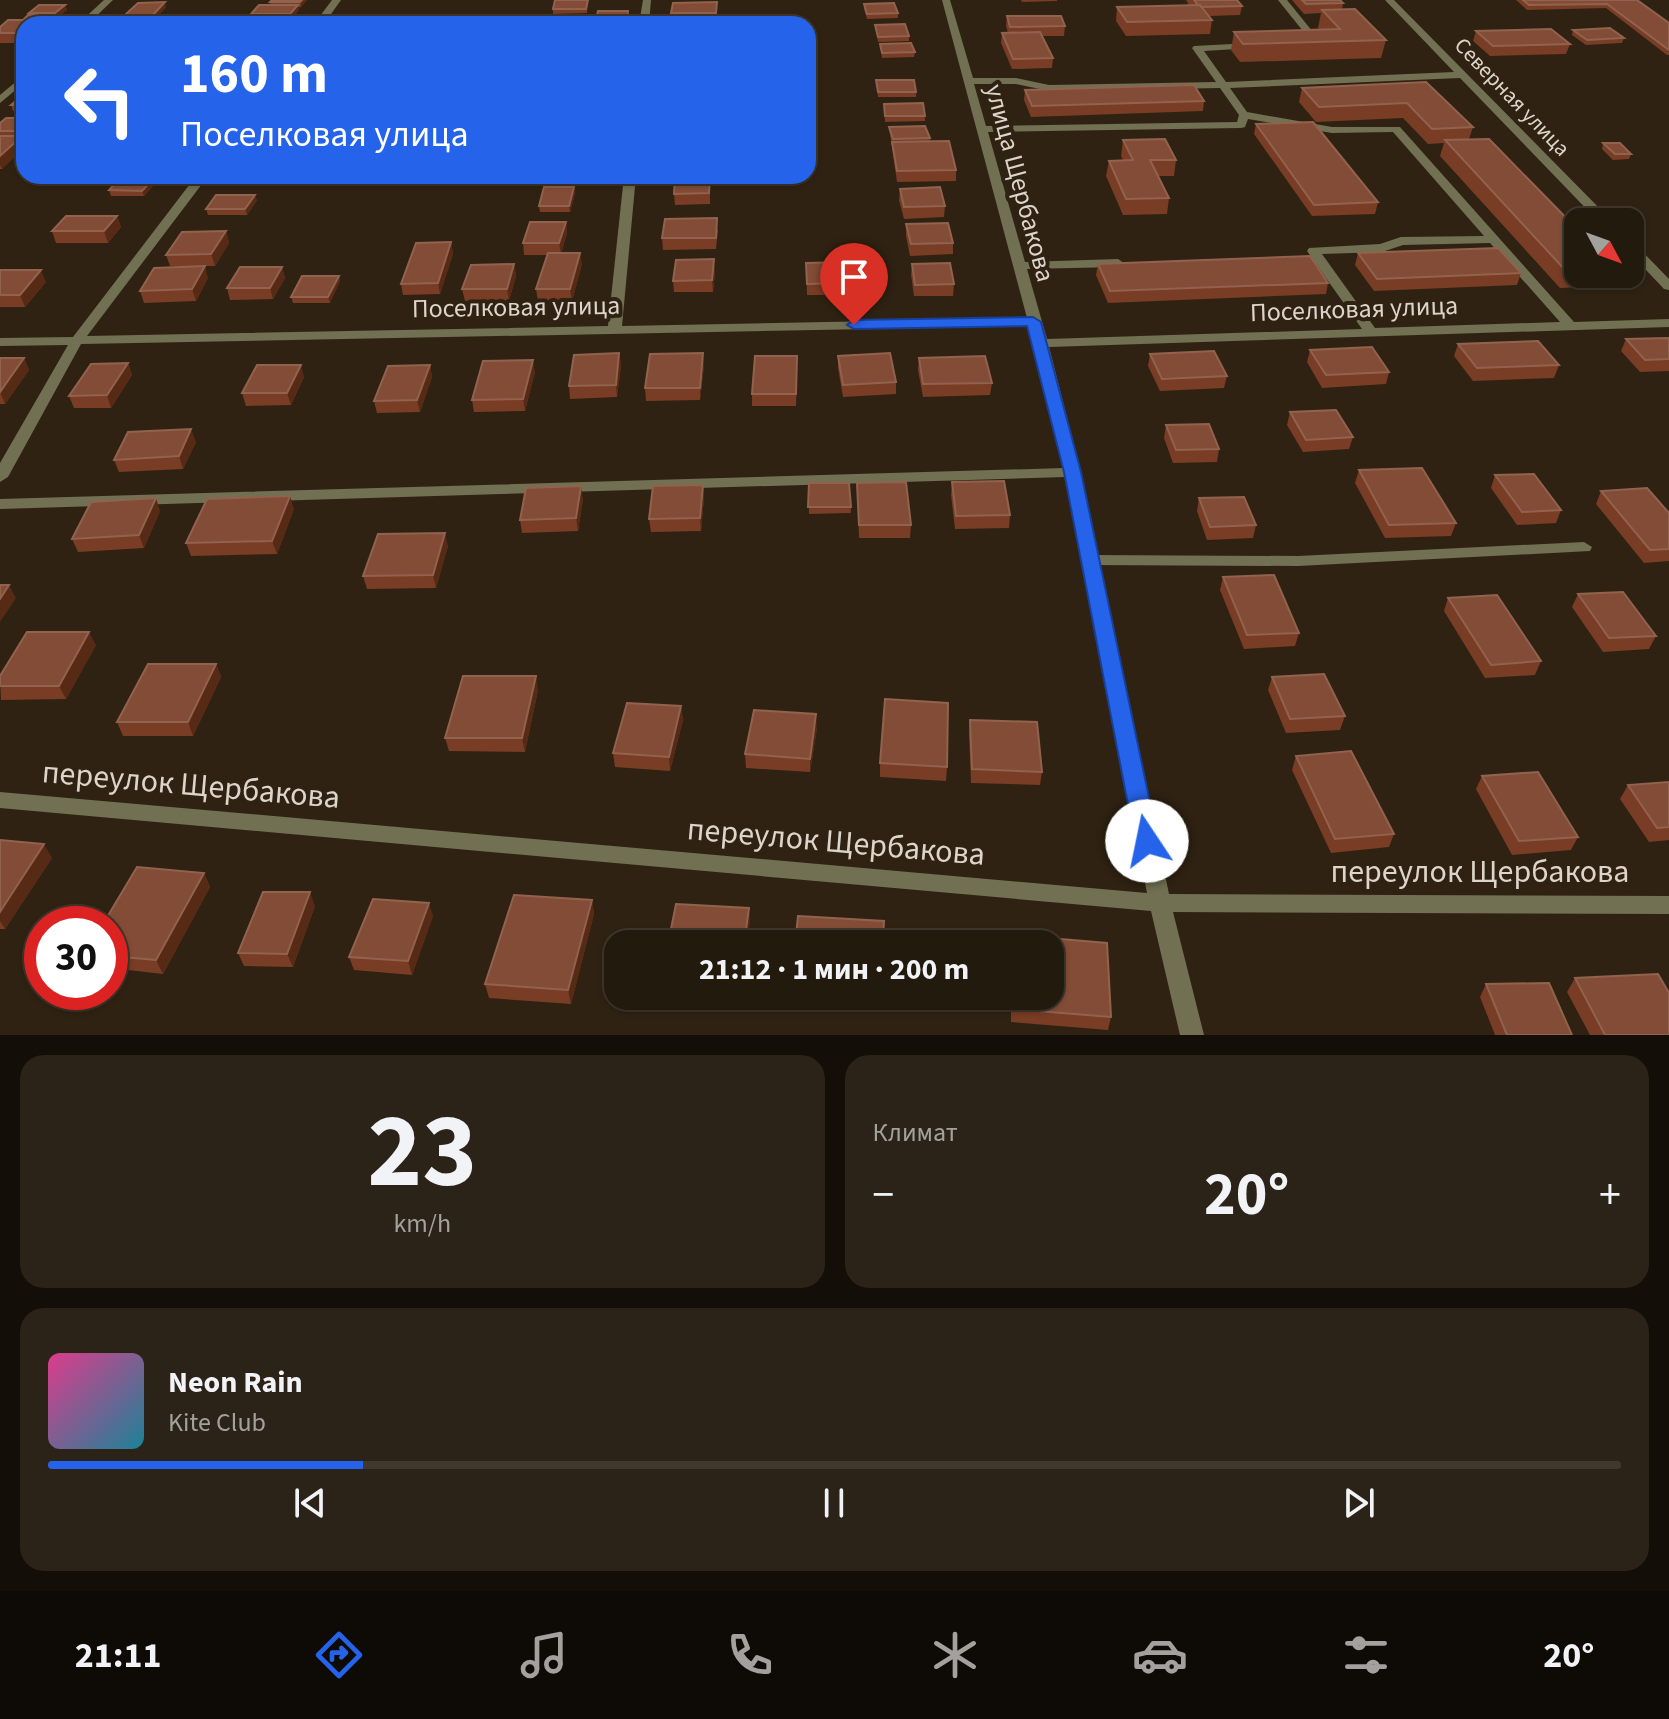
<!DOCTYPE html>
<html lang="ru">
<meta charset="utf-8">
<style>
:root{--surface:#231a0e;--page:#2b2317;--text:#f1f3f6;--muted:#a3a19e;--line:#40382e;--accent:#2563eb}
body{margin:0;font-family:"Source Sans 3",sans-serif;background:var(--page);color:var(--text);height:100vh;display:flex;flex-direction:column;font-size:30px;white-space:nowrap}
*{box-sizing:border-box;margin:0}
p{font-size:26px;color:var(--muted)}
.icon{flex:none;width:44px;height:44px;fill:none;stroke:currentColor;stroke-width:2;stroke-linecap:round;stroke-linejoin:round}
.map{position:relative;height:1035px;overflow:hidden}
.sheet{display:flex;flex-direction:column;gap:20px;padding:20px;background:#130e08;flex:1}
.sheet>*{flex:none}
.guide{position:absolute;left:16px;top:16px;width:800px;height:168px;border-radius:24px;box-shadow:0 2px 6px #0004,0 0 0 2px var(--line);background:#2563eb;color:#fff;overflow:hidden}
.needle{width:52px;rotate:131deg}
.tools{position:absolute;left:1564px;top:208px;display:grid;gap:16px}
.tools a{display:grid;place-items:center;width:80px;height:80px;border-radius:16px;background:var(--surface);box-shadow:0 2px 6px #0004,0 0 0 2px var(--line);font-size:40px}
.speed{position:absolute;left:24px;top:906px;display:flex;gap:16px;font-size:40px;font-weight:700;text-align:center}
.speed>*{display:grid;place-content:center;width:104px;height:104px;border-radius:50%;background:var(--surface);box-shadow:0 2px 6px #0004,0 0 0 2px var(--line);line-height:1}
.speed .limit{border:12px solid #d22;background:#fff;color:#111}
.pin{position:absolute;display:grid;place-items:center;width:68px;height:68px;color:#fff;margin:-82px -34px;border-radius:50% 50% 50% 0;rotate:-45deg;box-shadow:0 0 8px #0007}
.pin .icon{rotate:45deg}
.me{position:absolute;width:88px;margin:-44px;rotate:349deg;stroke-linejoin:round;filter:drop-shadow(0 0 6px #0008)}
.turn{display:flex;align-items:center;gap:28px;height:168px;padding:0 32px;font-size:36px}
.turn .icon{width:104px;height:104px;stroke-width:2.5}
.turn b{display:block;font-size:56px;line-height:68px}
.big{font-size:60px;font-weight:700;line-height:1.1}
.sheet .tile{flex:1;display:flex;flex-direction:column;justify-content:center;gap:12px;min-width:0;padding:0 28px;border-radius:24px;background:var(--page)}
.sheet .dial{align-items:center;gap:0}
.dial b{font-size:104px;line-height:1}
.song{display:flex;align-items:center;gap:24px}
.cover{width:96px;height:96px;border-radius:12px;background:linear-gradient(135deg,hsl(330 70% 55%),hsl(190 70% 35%))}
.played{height:8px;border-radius:4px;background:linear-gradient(90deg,var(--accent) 20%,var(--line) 20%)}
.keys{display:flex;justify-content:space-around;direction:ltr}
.heat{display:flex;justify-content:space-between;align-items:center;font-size:44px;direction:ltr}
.sheet .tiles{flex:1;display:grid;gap:20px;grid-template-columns:1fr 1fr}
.tile:last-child{grid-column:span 2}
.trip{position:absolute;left:604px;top:930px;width:460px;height:80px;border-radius:24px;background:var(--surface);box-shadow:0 2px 6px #0004,0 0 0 2px var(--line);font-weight:700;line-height:80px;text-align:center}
.dock{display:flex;height:128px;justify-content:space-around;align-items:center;background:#0e0a06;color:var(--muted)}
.dock .icon{width:56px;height:56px}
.dock .on{color:var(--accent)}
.dock b{font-size:36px;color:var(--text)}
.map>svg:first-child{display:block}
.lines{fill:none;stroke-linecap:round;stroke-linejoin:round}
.service{fill:#717052;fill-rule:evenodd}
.minor{fill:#717052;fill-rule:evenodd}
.wall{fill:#793c24}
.shaded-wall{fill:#572a15}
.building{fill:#834c36;stroke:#91624d;stroke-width:2}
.route{fill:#2563eb;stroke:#184099;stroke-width:2}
.labels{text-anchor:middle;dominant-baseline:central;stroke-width:8;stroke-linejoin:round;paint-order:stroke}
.far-street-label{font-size:22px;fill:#ddd5cb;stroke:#2f2212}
.street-label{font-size:26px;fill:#ddd5cb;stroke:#2f2212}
.near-street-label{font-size:32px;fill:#ddd5cb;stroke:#2f2212}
</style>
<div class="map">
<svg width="1669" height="1035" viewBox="0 0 1669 1035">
<rect width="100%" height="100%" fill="#2f2212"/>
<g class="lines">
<!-- service -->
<path class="service" d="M1584,542L1592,547L1590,551L1298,566L1090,565L1082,560L1090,555L1298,556Z"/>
<!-- minor -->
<path class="minor" d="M104,0H113L88,24H78Z
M332,0H341L324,24H314Z
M643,0H651L649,24H639Z
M942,0H950L973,78H1016L1049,85L1216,82L1192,48L1194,46L1251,43L1256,46L1254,48L1204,51L1226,82L1454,72L1385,0H1394L1610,219L1612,222H1599L1460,78L1230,88L1247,112L1332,127H1400L1574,322L1669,319V327L1049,347L1081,472L1169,894L1669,896V914L1173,912L1204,1035H1180L1151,911L0,808V792L1147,893L1066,477L0,509V499L1064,468L1030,326L81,344L8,477L0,482V463L68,345L0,346V338L73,337L196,176H208L87,336L608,326L624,176H636L622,326L1027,318ZM974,84H1016L1049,91L1220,88L1239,115L1237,122L986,126ZM1248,119L1332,133L1393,132L1484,236L1401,237L1380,244L1309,248L1307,251L1362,329L1047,339L1027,269L1118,267L1124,263L1118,259L1025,262L988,132L1241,128L1245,127ZM1490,243L1560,322L1375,328L1322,254L1382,252L1403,245Z
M1278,0H1287L1321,42V46H1315Z
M24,75V83L0,103V95Z
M1630,242L1634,243L1669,279V290L1664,289L1630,253Z"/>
</g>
<!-- wall -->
<path class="wall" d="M272,0H307L301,7H298L299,10L291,19H252L251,14L271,5L270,2Z
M588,0L587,13L553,14V9Z
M1021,0H1057V1L1022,2Z
M1186,0H1237L1242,6L1240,15L1209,16L1212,20L1210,34L1126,36L1116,21L1117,7L1189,5Z
M1292,0H1340L1343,3L1342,10L1386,40L1381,58L1240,62L1231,50L1234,32L1320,30L1318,28L1321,13L1304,14Z
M1516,0H1637L1669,23V55H1667L1606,8L1527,10Z
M717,2V22L672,23L671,13Z
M864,4L898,13V18L867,19L864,9Z
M65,5L67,10L60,15H66L67,20L62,24H24V43H0V27L23,20L29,15V13Z
M166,7L154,20H141L142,23L141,24H104L126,18L125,15Z
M628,15L627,23L597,24L596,19Z
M1007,16L1065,26L1064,36H1042L1053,58L1052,68L1012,69L1001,43L1002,33H1008L1006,26Z
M875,25L909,36V41L878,42Z
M1573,30L1624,38L1622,43L1586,45L1572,35Z
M1476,31L1570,44L1566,54L1490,56L1473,41Z
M880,44L915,52L914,57L882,58Z
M876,80L916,92V97H878Z
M1426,82L1473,127L1469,139L1578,230V274H1615L1610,286L1560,288L1440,156L1444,143L1428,144L1403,118L1316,122L1299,102L1302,88Z
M1025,90L1204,101L1203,111L1031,117L1024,100Z
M24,94V111H13L11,105Z
M884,104L925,116V121L885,122Z
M24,118V137H22L2,169H0V123Z
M1256,124L1378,202L1375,214L1312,216L1254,134Z
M889,127L930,138V141L956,170V181L897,182Z
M1123,140L1176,160L1174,176H1158L1169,198L1167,214L1123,215L1106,176L1109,161L1123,160L1121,156Z
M1603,143L1631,154L1629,159L1613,160L1602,149Z
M233,176H272L271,178H233Z
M518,176H584L581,185L520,186Z
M710,176V204L675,205L674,194Z
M156,183L144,196H111L109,190Z
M574,187L575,193L570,212H540L539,206Z
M900,189L945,206L944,217L904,219L899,200Z
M257,200L247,215H208L206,209Z
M117,216L121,227L108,243H56L52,231Z
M566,222L567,233L561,253L582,264L572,301H538L536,289L547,255H524L523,243Z
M906,224L953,243V254L910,256L906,236Z
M718,229L716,249L663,250L662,238Z
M226,231L229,243L215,266H170L166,255Z
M451,242L453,254L440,294L403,295L401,284Z
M1358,253L1521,273L1517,285L1374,291L1355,265Z
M806,263L846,283V295H807Z
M514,264L516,276L509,301H465L462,289Z
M912,264L954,284L953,296H914L911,275Z
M1098,264L1328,283L1326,294L1108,303L1096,275Z
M282,267L285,278L273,299L230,300L227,288Z
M0,271L46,282L25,307H0Z
M715,271L713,292H674L673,281Z
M339,276L340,281L330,303H293L291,297Z
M208,278L196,301L144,303L140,291Z
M1669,338V371L1640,372L1621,351L1626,339Z
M1458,344L1559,365L1554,378L1473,381L1454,356Z
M1310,350L1389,372L1386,384L1322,388L1307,362Z
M619,353L621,365L617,397L570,399L569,386Z
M1150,354L1227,376L1224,388L1160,391L1148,366Z
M838,356L896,382V394L843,397L838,368Z
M0,358H24L29,370L5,404H0Z
M919,358L992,383L990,395L923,397L918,370Z
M128,363L132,375L111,408H74L69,396Z
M430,365L432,377L420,412L377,413L374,401Z
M704,366L700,400L646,401L645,388Z
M797,369L796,406H752V394Z
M535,372L525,411L474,412L472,400Z
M304,377L291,405L246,406L242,393Z
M1290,412L1353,437L1349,449L1303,452L1287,425Z
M1166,425L1219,449L1217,462L1173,463L1164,438Z
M196,442L183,469L119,472L114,460Z
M1359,470L1456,523L1451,536L1385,538L1355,483Z
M1495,475L1561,510L1556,523L1517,525L1491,488Z
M952,482L1010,515L1009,528L955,529L951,495Z
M809,483H849L851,513L809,514Z
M857,483L911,525L910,538H859Z
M703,485L704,498L701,531L651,532L649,519Z
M1601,491L1669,513V561L1644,563L1596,504Z
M1199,498L1256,525L1253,538L1207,540L1197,511Z
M583,499L578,531L522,533L520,520Z
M294,509L277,554L191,556L186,543Z
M160,511L144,548L78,552L72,539Z
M448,546L436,588L367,589L363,576Z
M1223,577L1299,633L1295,646L1244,649L1220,590Z
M1578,594L1656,636L1649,649L1603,652L1572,607Z
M1448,598L1541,661L1535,675L1485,678L1444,611Z
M96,645L66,699L1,700L0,676Z
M216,664L221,677L193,736H123L117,722Z
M1272,677L1345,716L1340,730L1286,733L1268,690Z
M538,690L525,752L449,751L445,738Z
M681,706L683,720L670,771L615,767L613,753Z
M970,720L1042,772L1040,785L971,783L969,733Z
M817,728L810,772L746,768L745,754Z
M1296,756L1394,834L1389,847L1331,853L1292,770Z
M880,763L947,767L946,781L880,777Z
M1482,776L1578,837L1571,850L1512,855L1476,789Z
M1669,782V840L1649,842L1620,799L1628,785Z
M0,840L52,858L5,929H0Z
M204,873L210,887L163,974L110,968V924Z
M592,900L594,914L571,1004L489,998L485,984Z
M315,906L293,967L244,966L238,953Z
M433,916L412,975L354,970L349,957Z
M1013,935L1107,943L1111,1017L1108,1030L1011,1022V996H1050V944H1012Z
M1575,978L1669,1035H1590L1567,992Z
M1486,984L1572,1035H1495L1480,997Z
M659,996H739L737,1012L661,1007Z
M792,996H881L880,1002Z"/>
<!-- shaded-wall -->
<path class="shaded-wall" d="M302,0H307L301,7L300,2Z
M165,2L166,7L154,20L153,15Z
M65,5L67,10L57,18L55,13Z
M298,5L299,10L291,19L290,14Z
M66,15L67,20L62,24H58L57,22Z
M141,18L142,23L141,24H134Z
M22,136L24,141V149L2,169L0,165V156Z
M154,178L156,183L144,196L142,191Z
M574,187L575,193L570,212L569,206Z
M255,195L257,200L247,215L245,209Z
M117,216L121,227L108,243L104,231Z
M566,222L567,233L561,255L559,243Z
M226,231L229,243L215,266L211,254Z
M451,242L453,254L440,294L438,283Z
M580,253L582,264L572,301L570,289Z
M714,259L715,271L713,292L712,280Z
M514,264L516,276L509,301L507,289Z
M205,266L208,278L196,301L192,289Z
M282,267L285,278L273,299L270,288Z
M41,270L46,282L25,307L20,295Z
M339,276L340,281L330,303L328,297Z
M619,353L621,365L617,397L616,385Z
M703,353L704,366L700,400V388Z
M24,358L29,370L5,404L0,392Z
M533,360L535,372L525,411L523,399Z
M128,363L132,375L111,408L107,395Z
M301,365L304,377L291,405L287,393Z
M430,365L432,377L420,412L417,400Z
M191,429L196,442L183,469L179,456Z
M703,485L704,498L701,531L700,518Z
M581,486L583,499L578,531L576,518Z
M290,496L294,509L277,554L272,541Z
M156,498L160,511L144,548L139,535Z
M445,533L448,546L436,588L433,575Z
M9,585L16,598L0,622V599Z
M89,632L96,645L66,699L59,686Z
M216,664L221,677L193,736L188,722Z
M536,676L538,690L525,752L522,738Z
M681,706L683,720L670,771L669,757Z
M816,714L817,728L810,772V759Z
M44,844L52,858L5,929L0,921V912Z
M204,873L210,887L163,974L156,960Z
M310,892L315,906L293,967L287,954Z
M592,900L594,914L571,1004L568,990Z
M429,903L433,916L412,975L408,961Z
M749,908L750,922L747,944H744Z
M736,996H739L737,1012L736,999Z"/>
<!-- building -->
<path class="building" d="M272,0H302L300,2H270Z
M555,0H588L586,9H553Z
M1194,0H1237L1242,6L1201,7L1200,5H1198Z
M1302,0H1340L1343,3L1306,4Z
M1523,0H1637L1669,23V50L1607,4L1529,5Z
M165,2L153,15H125L138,3Z
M717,2L716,13H671L673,3Z
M894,3L898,13L867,14L864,4Z
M39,5H65L55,13H29Z
M259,5H298L290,14H251Z
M1200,5L1212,20L1127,22L1117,7Z
M1355,9L1386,40L1243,44L1234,32L1340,29L1322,10Z
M598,11H628L627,19H596Z
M28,15H66L57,22H42L41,20H23Z
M354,16H382L377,24H348Z
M1007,16H1061L1065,26L1010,27Z
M111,18H141L134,24H104Z
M8,20H41L37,24H24V33H0V27Z
M280,20L277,24H239L242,21Z
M684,22H720V24H684Z
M905,24L909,36L878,37L875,25Z
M1610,28L1624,38L1587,40L1573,30Z
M1551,29L1570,44L1493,46L1476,31Z
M1040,32L1053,58L1013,59L1002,33Z
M911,43L915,52L882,53L880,44Z
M876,80H914L916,92H878Z
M1426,82L1473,127L1432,129L1407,103L1319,107L1302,88Z
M1194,85L1204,101L1032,106L1025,90Z
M24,94V105H11Z
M923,103L925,116H885L884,104Z
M6,118H24V131H0V123Z
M1313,122L1378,202L1314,205L1256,124Z
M925,126L930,138L893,139L889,127Z
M0,136H22L0,156Z
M1165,139L1176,160H1150L1169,198L1126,199L1109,161L1133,160L1123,140Z
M1489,139L1578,230V271H1566L1445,140Z
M949,141L956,170L897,171L892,142Z
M1603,143H1620L1631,154H1615Z
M675,176H710L709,193L674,194Z
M121,177L154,178L142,191L109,190Z
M544,187H574L569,206H539Z
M940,187L945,206L904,207L900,189Z
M216,195H255L245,209H206Z
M66,216H117L104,231H52Z
M717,218L716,238H662L665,219Z
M530,222H566L559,243H523Z
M948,223L953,243L911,244L906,224Z
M226,231L211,254L166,255L182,232Z
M451,242L438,283L401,284L416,243Z
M1498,248L1521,273L1377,279L1358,253Z
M548,253H580L570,289H536Z
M1310,256L1328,283L1110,291L1098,264Z
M714,259L712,280L673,281L676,260Z
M844,262L846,283L807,284L806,263Z
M950,263L954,284L915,285L912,264Z
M514,264L507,289H462L471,265Z
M205,266L192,289L140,291L154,268Z
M240,267H282L270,288H227Z
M0,270H41L20,295H0Z
M302,276H339L328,297H291Z
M1669,338V359L1645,360L1626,339Z
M1538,341L1559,365L1477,368L1458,344Z
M1372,347L1389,372L1326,375L1310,350Z
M1214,351L1227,376L1162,379L1150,354Z
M619,353L616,385L569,386L574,355Z
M703,353L700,388H645L650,354Z
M890,353L896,382L843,385L838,356Z
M755,356H797L796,394H752Z
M985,356L992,383L923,384L919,358Z
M0,358H24L0,392Z
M533,360L523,399L472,400L483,361Z
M128,363L107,395L69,396L91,364Z
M257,365H301L287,393H242Z
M430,365L417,400L374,401L388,366Z
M1336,410L1353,437L1306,440L1290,412Z
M1209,424L1219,449L1176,450L1166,425Z
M191,429L179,456L114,460L128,432Z
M1422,468L1456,523L1389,525L1359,470Z
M1534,474L1561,510L1522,512L1495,475Z
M1004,481L1010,515L956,516L952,482Z
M906,482L911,525H859L857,483Z
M809,483H849L851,507H808Z
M703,485L700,518L649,519L653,486Z
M581,486L576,518L520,520L526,488Z
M1647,488L1669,513V549L1650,550L1601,491Z
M290,496L272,541L186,543L207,499Z
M1244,497L1256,525L1210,527L1199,498Z
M156,498L139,535L72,539L91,502Z
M445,533L433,575L363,576L378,534Z
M1274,575L1299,633L1247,635L1223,577Z
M0,585H9L0,599Z
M1623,592L1656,636L1609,638L1578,594Z
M1497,595L1541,661L1491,665L1448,598Z
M27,632H89L59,686H0V676Z
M148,664H216L188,722H117Z
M1324,674L1345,716L1290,719L1272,677Z
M463,676H536L522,738H445Z
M885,699L948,703L947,767L880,763Z
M627,703L681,706L669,757L613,753Z
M754,710L816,714L810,759L745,754Z
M970,720L1037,722L1042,772L972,769Z
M1351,751L1394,834L1335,839L1296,756Z
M1538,772L1578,837L1519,841L1482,776Z
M1669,782V827L1657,828L1628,785Z
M0,840L44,844L0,912Z
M137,867L204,873L156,960L110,956V924H103Z
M263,892H310L287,954L238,953Z
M514,895L592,900L568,990L485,984Z
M373,899L429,903L408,961L349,957Z
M676,904L749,908L744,944H668Z
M798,916L884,921L883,944H795Z
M1013,935L1107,943L1111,1017L1013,1009V996H1050V944H1013Z
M1658,974L1669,993V1035H1605L1575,978Z
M1549,983L1572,1035H1507L1486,984Z
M695,996H736V999Z"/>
<!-- route -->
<path class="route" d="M1033,317L1041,322L1081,472L1158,841L1155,847L1147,850L1139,847L1135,841L1064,472L1027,326L854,329L847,325L854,320Z"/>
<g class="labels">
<!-- far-street labels -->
<g class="far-street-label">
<text transform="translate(1512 97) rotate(46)">Северная улица</text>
</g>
<!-- street labels -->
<g class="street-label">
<text transform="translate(1020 183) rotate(75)">улица Щербакова</text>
<text transform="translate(516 307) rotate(-1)">Поселковая улица</text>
<text transform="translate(1354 309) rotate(-2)">Поселковая улица</text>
</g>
<!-- near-street labels -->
<g class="near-street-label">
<text transform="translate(191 785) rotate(5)">переулок Щербакова</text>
<text transform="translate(836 842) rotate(5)">переулок Щербакова</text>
<text x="1480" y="872">переулок Щербакова</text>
</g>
</g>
</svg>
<div class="tools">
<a><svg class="needle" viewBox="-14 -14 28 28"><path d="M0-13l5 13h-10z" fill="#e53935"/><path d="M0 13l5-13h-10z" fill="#a3a19e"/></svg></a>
</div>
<div class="speed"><div class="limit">30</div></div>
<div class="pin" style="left:854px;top:325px;background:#d93025"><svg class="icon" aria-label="arrive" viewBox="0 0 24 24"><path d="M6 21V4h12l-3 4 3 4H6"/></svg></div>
<svg class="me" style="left:1147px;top:841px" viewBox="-20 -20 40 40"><circle r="19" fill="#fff"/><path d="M0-13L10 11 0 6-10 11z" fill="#2563eb"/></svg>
<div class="trip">21:12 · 1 мин · 200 m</div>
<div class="guide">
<div class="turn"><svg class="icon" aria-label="left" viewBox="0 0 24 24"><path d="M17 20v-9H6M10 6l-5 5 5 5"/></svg><div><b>160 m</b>Поселковая улица</div></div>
</div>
</div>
<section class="sheet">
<div class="tiles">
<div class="tile dial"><b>23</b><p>km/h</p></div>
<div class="tile"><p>Климат</p>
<div class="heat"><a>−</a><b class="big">20°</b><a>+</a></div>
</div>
<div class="tile">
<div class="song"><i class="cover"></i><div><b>Neon Rain</b><p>Kite Club</p></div></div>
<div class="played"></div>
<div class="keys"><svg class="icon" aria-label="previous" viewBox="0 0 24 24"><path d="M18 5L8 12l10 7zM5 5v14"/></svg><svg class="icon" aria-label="pause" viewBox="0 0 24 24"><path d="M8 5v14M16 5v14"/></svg><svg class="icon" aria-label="next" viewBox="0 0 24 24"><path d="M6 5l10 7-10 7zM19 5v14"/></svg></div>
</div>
</div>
</section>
<nav class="dock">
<b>21:11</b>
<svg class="icon on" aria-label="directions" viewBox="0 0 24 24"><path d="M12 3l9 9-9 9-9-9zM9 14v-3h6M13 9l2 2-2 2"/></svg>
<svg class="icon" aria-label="music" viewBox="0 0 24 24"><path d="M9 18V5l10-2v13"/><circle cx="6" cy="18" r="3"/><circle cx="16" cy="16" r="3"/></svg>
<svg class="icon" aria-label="phone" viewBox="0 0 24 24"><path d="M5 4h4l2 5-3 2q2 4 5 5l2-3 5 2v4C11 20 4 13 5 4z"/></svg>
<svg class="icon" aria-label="climate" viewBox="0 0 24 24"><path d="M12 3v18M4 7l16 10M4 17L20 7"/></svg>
<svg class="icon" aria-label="car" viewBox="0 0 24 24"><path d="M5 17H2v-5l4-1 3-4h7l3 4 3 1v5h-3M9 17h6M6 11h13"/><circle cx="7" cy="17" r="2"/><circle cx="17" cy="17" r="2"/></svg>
<svg class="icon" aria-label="filters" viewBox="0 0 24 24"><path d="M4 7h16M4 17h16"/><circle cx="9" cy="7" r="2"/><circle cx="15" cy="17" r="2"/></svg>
<b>20°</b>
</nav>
